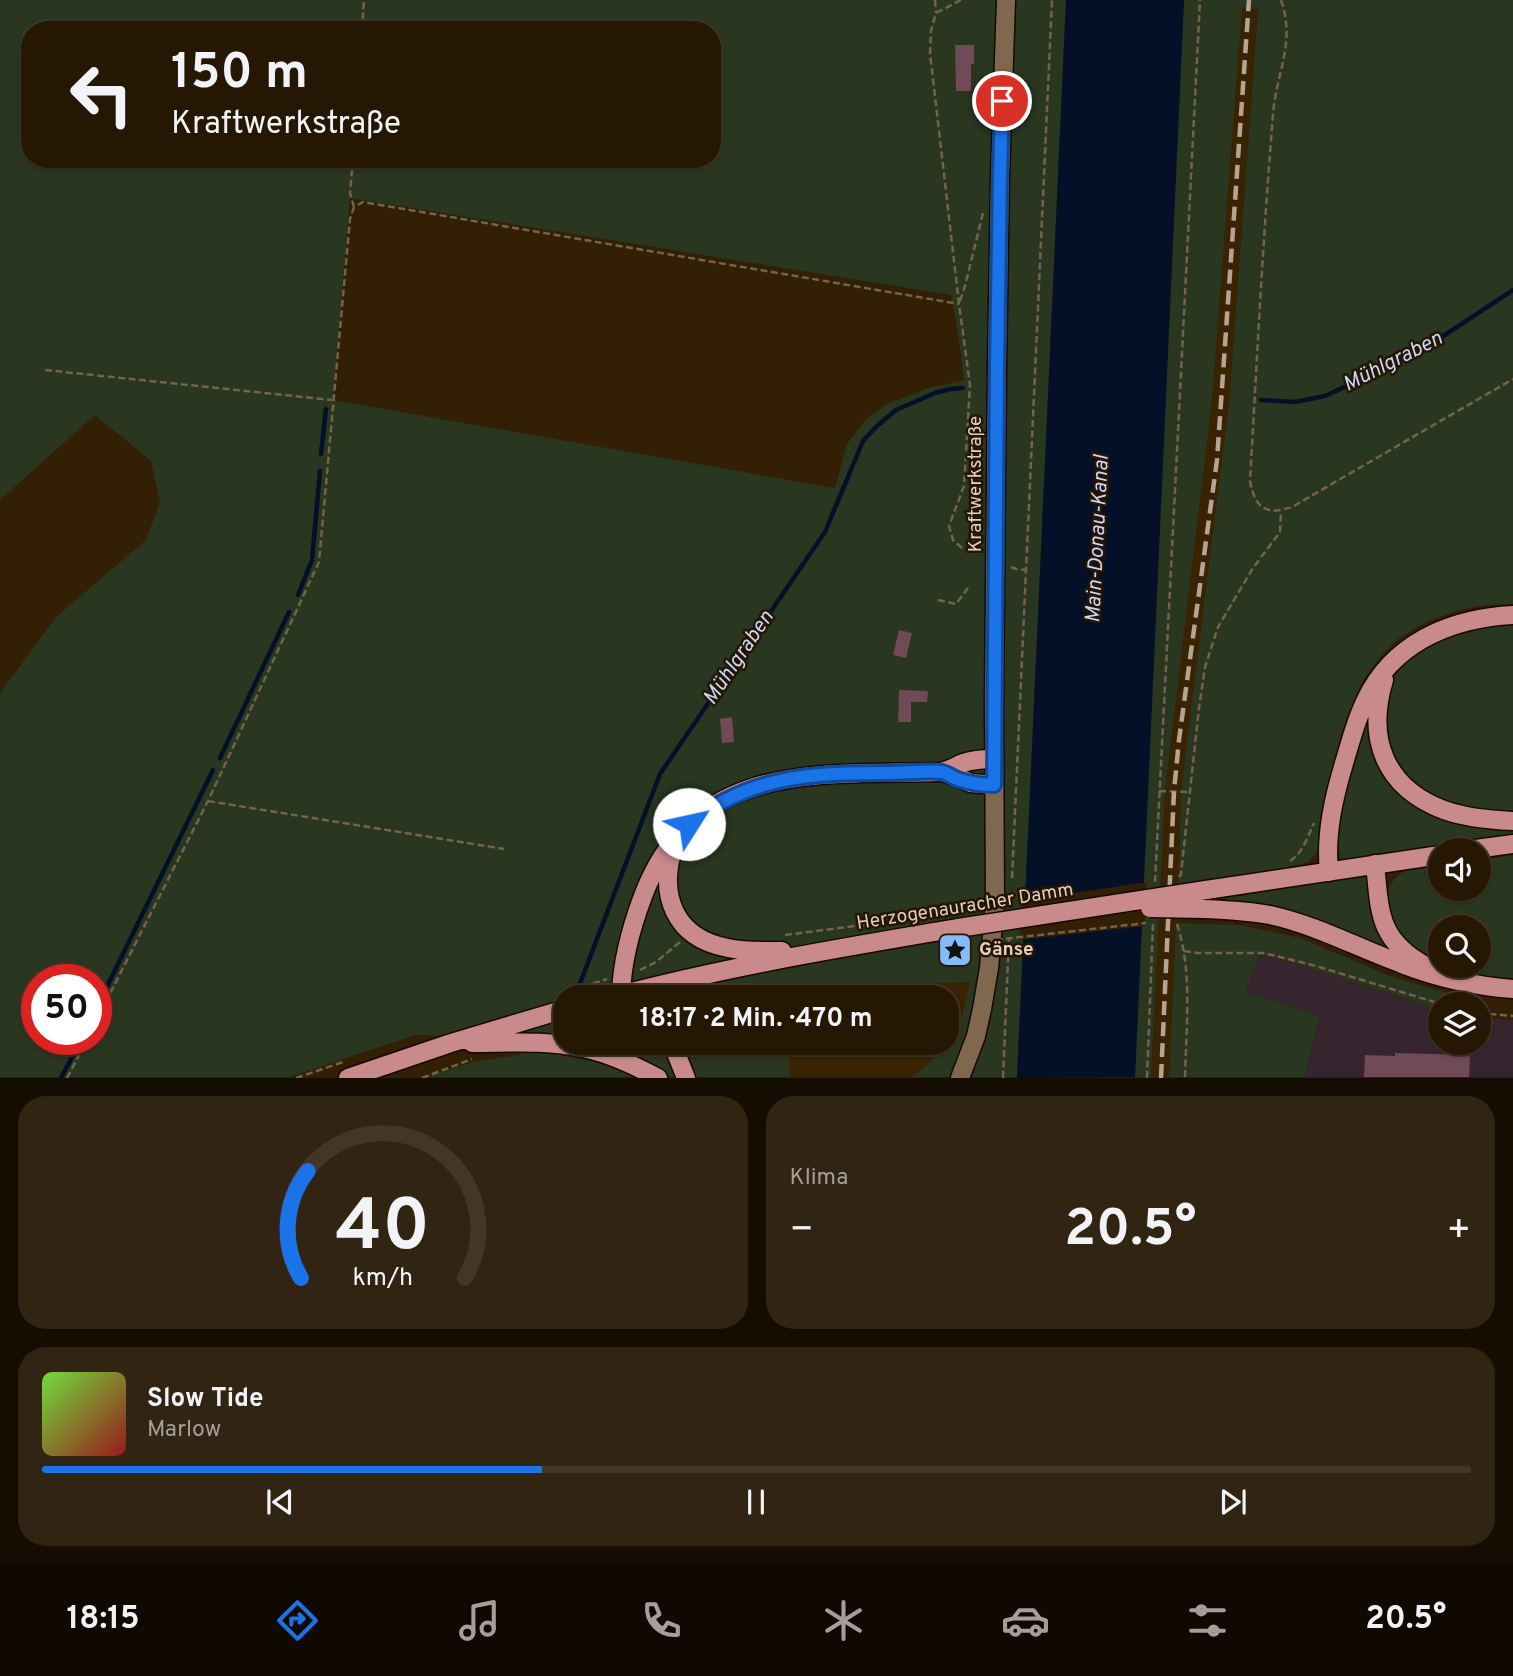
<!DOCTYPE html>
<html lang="de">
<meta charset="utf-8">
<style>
:root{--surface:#261703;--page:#322412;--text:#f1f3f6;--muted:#a49f9a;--line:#423625;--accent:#1a73e8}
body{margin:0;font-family:Overpass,sans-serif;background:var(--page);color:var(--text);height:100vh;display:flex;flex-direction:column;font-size:26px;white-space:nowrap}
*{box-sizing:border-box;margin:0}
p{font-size:23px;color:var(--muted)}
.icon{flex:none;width:38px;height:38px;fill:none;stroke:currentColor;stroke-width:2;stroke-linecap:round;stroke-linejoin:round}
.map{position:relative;height:1078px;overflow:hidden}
.panel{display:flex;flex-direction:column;gap:18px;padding:18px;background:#150d02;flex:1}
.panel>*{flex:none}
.banner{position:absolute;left:21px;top:21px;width:700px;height:147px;border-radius:28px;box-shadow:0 2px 5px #0004,0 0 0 2px var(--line);background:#261703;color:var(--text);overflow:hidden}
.controls{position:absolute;left:1428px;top:838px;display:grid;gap:14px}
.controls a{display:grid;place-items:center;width:63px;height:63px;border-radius:50%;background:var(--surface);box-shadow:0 2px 5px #0004,0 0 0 2px var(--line);font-size:35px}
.speed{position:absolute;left:21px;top:964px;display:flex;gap:14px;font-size:35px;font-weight:700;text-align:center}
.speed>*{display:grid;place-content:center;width:91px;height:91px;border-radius:50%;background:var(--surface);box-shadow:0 2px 5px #0004,0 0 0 2px var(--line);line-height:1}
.speed .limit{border:10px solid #d22;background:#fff;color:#111}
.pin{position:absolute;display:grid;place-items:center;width:60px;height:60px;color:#fff;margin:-30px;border:4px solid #fff;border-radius:50%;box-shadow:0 2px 7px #0007}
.me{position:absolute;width:77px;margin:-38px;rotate:55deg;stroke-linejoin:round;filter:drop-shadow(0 0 5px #0008)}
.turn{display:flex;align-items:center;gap:24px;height:147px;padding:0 35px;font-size:32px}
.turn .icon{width:91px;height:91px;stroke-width:2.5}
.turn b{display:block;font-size:49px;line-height:60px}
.big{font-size:52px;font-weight:700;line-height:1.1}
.panel .card{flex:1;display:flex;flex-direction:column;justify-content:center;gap:10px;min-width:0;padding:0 24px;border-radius:28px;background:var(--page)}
.panel .dial{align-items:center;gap:0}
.dial svg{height:182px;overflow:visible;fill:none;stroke:var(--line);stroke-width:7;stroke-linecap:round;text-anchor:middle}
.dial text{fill:var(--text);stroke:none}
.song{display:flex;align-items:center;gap:21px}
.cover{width:84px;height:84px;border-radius:10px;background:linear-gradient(135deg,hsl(100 70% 55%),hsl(0 70% 35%))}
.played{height:7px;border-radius:4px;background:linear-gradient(90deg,var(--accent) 35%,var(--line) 35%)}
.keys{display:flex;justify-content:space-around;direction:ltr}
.heat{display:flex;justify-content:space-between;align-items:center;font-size:38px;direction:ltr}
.panel .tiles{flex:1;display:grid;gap:18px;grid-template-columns:1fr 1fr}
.card:last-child{grid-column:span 2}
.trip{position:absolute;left:553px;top:985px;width:406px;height:70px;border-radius:28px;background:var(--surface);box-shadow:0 2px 5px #0004,0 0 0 2px var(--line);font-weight:700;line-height:70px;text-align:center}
.menu{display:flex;height:112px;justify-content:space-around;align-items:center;background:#0f0901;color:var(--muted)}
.menu .icon{width:49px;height:49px}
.menu .active{color:var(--accent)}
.menu b{font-size:32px;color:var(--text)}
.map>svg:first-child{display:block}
.commercial{fill:#36252e}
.built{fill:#3a2300}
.green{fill:#293620;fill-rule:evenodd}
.water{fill:#041028}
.pier{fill:#321f04}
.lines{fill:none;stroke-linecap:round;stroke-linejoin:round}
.stream{stroke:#041028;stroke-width:4.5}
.building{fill:#704a56}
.minor-casing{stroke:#170900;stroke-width:21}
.major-casing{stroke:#170900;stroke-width:21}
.path{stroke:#74634c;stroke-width:2.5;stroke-dasharray:7 3.5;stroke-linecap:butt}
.minor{stroke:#7f684d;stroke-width:18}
.major{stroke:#c88a8b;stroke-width:18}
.rail{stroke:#b3a493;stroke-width:4.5;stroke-dasharray:14 7;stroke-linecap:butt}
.major-bridge-casing{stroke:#170900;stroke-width:21;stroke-linecap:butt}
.path-bridge{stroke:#74634c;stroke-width:2.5;stroke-dasharray:7 3.5;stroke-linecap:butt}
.major-bridge{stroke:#c88a8b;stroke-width:18}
.route-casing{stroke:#114b97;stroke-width:18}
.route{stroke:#1a73e8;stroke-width:12}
.labels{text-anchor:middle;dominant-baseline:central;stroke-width:5;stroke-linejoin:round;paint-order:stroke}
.street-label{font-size:19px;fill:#ddd0c1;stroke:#281500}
.poi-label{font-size:19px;font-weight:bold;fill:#ddd0c1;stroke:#281500;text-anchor:start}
.water-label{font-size:21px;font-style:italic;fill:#c5d8f9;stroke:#281500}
</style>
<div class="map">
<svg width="1513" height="1078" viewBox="0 0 1513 1078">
<rect width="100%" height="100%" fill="#321f04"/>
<!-- commercial -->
<path class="commercial" d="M1260,955L1285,960L1440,1010V1043H1479V1018L1513,1020V1077H1305L1320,1016L1245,992Z"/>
<!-- built -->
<path class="built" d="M1241,7L1258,9L1229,403L1181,790L1178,898L1176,923L1169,1077L1151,1078L1165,791L1212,401Z
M971,982L957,1039L913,1077H790L789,1043H947V998L814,997L830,995L850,987Z"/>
<!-- green -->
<path class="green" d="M0,0H1066L1017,1077H913L957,1038L970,982L850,987L830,995L814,998H565V1043H789L790,1077H426L473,1062L520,1055L522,1038L416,1035L289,1077H0V693L57,616L146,540L160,502L151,461L95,415L0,500ZM30,30H712V159H30ZM350,198L951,295L958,332L964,380L925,389L887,404L866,419L847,444L835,488L333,400ZM37,980H96V1040H37Z
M1184,0H1513V604L1485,605L1456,611L1424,623L1398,639L1381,656L1362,682L1340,738L1323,818L1320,848L1308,862L1178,898L1181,790L1229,403L1258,10L1242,7L1212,401L1165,791L1151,1077L1135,1078Z
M1498,624H1513V814L1461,810L1417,790L1393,764L1384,740L1383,707L1392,679L1413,653L1444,636L1468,629Z
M1369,707L1400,789L1513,827V834L1341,860L1335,832L1337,816Z
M1513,855V981C1489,979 1464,975 1441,966H1479V928H1440V966C1424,959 1405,949 1396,933C1384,913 1381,881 1407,870C1417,866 1430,867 1440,866V889H1479V860Z
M1362,876H1369L1396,953L1223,902L1226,898Z
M1176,923L1240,925L1300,938L1390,976L1477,1002L1474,1004H1440V1010L1285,960L1260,955L1245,992L1320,1016L1305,1077H1169Z"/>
<!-- water -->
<path class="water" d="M1066,0H1184L1135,1077L1017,1078Z"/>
<!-- pier -->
<path class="pier" d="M1147,882L1145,926L1020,940L1022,901Z"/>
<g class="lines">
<!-- stream -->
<path class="stream" d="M1261,400L1295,402L1325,396L1416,354L1513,290
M321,454L326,409
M298,595L312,560L320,471
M220,758L289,612
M579,986L660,774L825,532L863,441L877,426L896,410L935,393L950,389L963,388
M96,1009L213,770
M61,1078L81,1040"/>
</g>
<!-- building -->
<path class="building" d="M955,45H974V64H971V91H956Z
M899,630L912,633L906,658L893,655Z
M899,690L928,691L927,702H911V722H898Z
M732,717L734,742L722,743L720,719Z
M1395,1053L1470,1055L1469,1077H1364L1365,1055L1395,1056Z"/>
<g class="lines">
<!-- minor casing -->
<g class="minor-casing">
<path id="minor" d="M960,1078L976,1036L982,1009L989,968L995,904L994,701L997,365L1000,177L1006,0"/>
</g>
<!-- major casing -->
<g class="major-casing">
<path id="major" d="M1384,680C1366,739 1385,788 1444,810C1466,818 1490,820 1513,821
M943,772L971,783L994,785
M674,846C658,895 674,938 728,948C746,952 764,951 782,951
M1468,850L1513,844
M1375,864C1380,912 1378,939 1424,965
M1329,872C1325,834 1334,796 1345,760C1352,736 1359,711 1371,690C1401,638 1457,618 1513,615
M1206,890L1440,855
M1205,909C1227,910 1249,911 1270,915C1316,925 1358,948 1402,964C1438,978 1475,986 1513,989
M621,994C622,960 631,928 643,896C695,760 818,775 938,772C947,772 954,767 963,763C972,760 983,759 994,759
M609,998C724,967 841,948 958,928
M472,1043C509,1043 546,1040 582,1048C609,1053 634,1065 658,1078
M672,1043L686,1078
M348,1078L451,1043L565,1009"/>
</g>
<!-- path -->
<path class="path" d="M935,0L936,13
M961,0L936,13L931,31L930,53L959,304L970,385L964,486L949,526L953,540L962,548L979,552
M1281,0C1296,43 1276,73 1273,115C1263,237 1257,359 1250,481C1255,508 1266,516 1292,507L1513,379
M362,30L364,0
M353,159L350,193L354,207
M960,301L965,286L983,213
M45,370L332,400
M1011,567L1016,569L1025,570
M938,600L956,604L968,588
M1159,791L1188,792
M208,801L504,849
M1290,861C1303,853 1308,836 1314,823
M1179,877L1181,874L1199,708L1205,667L1218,627L1253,568L1280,532L1281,511
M1012,878L1052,0
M1155,882L1200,0
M1177,924C1193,973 1186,1027 1185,1078
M785,935L910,919
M1184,951L1198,953H1264L1316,966L1441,1004
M640,970L656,962L680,942
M563,993L607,979
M1479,1013L1513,1016
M96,1021L208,801L319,562L350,219L354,207L363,202L959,304
M67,1078L87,1040
M296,1078L343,1062
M422,1078L472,1059
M1003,1078L1009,937
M1147,1078L1153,923"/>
<!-- minor -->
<use href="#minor" class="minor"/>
<!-- major -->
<use href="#major" class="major"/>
<!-- rail -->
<path class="rail" d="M1161,1078L1174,791L1179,740L1217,460L1249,0"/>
<!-- major-bridge casing -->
<g class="major-bridge-casing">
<path id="major-bridge" d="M1150,908L1205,909
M958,928L1206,890"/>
</g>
<!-- path-bridge -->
<path class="path-bridge" d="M985,941L1146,923"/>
<!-- major-bridge -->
<use href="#major-bridge" class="major-bridge"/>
</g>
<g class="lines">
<!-- route casing -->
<g class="route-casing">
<path id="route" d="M689,824C750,775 814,773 888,773C903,773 929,770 942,772C947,773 952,777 957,779C969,783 981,785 994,785L997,365L1000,177L1002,101"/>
</g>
<!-- route -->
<use href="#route" class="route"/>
</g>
<!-- icons -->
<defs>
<g id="sight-square" transform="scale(1.75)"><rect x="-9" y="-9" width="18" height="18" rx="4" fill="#84bcfb" stroke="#281500"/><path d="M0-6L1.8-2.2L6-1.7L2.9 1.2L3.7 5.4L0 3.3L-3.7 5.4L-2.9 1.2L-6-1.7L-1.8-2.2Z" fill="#111"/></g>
</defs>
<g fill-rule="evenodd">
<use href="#sight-square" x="955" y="950"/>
</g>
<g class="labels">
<!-- street labels -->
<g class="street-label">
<text transform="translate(976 484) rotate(-90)">Kraftwerkstraße</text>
<text transform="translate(965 907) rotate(-9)">Herzogenauracher Damm</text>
</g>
<!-- poi labels -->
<g class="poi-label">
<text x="979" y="950">Gänse</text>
</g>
<!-- water labels -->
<g class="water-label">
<text transform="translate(1393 362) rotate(-27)">Mühlgraben</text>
<text transform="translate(1098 539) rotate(-87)">Main-Donau-Kanal</text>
<text transform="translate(739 658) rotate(-56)">Mühlgraben</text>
</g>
</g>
</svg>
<div class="controls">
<a><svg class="icon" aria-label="sound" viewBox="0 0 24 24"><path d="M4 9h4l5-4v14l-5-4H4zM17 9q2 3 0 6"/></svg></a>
<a><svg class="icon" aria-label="search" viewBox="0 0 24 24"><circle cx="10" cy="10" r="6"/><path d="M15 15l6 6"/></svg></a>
<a><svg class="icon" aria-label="layers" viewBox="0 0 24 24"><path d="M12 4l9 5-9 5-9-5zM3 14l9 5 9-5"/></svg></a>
</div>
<div class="speed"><div class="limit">50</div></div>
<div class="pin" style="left:1002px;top:101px;background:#d93025"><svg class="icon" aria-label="arrive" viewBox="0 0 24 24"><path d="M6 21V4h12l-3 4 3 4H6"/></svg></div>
<svg class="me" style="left:689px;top:824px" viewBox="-20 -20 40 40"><circle r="19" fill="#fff"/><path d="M0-13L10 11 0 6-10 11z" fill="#1a73e8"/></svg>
<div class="trip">18:17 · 2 Min. · 470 m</div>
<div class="banner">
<div class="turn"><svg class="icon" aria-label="left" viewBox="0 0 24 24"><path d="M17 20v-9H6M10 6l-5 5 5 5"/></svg><div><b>150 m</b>Kraftwerkstraße</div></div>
</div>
</div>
<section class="panel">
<div class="tiles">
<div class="card dial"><svg viewBox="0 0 100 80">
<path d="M14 69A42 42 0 1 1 86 69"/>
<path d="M14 69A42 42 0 0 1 17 22" stroke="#1a73e8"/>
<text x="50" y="56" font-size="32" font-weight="700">40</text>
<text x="50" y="72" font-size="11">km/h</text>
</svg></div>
<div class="card"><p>Klima</p>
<div class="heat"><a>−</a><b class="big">20.5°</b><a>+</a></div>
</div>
<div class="card">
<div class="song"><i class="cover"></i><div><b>Slow Tide</b><p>Marlow</p></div></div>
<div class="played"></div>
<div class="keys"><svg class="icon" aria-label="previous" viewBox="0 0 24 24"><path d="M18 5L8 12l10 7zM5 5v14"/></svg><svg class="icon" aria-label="pause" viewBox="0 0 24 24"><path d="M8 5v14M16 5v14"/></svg><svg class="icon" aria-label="next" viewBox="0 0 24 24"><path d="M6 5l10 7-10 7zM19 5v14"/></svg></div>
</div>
</div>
</section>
<nav class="menu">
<b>18:15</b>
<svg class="icon active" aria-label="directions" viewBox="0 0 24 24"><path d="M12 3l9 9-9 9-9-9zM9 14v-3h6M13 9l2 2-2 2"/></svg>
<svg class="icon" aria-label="music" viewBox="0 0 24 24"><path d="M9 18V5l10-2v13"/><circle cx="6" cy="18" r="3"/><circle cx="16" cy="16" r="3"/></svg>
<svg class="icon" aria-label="phone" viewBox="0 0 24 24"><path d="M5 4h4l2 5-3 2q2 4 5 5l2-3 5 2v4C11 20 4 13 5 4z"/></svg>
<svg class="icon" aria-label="climate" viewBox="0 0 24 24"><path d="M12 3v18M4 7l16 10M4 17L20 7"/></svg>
<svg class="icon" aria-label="car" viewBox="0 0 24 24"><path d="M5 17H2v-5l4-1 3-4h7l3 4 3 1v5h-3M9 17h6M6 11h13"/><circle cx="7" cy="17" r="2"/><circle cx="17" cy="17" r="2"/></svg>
<svg class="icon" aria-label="filters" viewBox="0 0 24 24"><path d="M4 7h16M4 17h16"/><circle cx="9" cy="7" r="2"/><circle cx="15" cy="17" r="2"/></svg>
<b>20.5°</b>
</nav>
